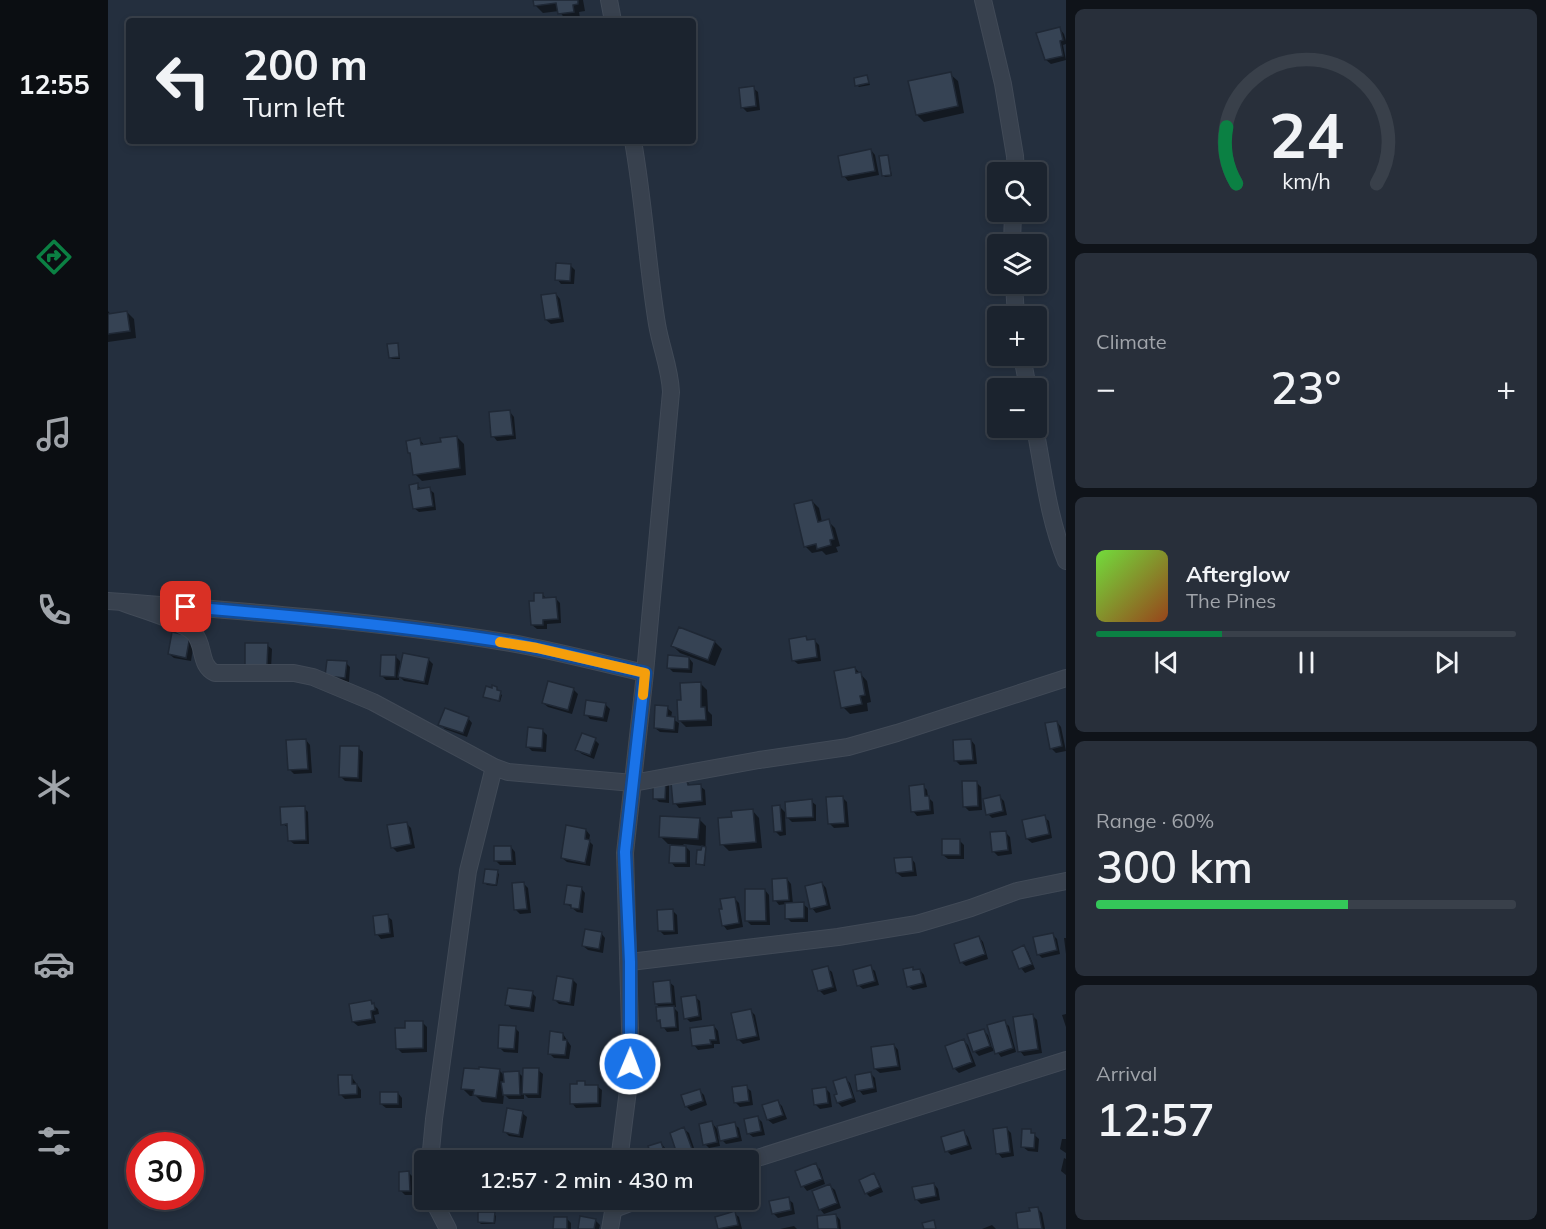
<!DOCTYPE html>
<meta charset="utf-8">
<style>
:root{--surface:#1b232e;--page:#282f3a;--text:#f1f3f6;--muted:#a0a4aa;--line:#39404a;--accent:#0b8043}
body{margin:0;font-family:Mulish,sans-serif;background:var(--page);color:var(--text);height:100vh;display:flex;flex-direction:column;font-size:22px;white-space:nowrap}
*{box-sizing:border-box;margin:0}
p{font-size:20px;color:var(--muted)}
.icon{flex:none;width:33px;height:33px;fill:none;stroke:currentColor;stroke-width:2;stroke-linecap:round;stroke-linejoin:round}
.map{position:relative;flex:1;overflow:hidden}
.sheet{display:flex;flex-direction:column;gap:9px;padding:9px;background:#0f1319;width:480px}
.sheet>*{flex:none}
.top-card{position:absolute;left:18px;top:18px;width:570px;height:126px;border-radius:6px;box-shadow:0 3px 9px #0003,0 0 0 2px var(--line);background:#1b232e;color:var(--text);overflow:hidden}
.buttons{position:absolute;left:879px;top:162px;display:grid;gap:12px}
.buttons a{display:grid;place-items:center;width:60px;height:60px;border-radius:6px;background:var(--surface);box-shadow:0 3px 9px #0003,0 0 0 2px var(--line);font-size:30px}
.speed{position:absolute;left:18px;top:1132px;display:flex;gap:12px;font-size:30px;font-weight:700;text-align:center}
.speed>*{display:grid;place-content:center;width:78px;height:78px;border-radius:50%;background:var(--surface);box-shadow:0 3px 9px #0003,0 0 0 2px var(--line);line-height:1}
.speed .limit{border:9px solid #d22;background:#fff;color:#111}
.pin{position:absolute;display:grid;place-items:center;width:51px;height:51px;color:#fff;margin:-26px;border-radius:12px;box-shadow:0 3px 9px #0006}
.me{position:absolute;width:66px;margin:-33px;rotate:1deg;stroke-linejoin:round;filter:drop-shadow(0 0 4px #0008)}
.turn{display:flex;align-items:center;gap:21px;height:126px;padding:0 18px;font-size:27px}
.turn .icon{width:78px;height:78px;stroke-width:2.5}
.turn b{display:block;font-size:42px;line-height:51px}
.big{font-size:45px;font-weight:600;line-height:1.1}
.sheet .widget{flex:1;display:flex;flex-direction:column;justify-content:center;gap:9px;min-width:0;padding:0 21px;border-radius:9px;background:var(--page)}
.sheet .dial{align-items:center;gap:0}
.dial svg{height:156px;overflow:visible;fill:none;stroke:var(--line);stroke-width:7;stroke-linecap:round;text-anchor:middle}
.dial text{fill:var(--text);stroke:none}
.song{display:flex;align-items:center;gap:18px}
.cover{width:72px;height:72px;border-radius:9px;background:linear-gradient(135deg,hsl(100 70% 55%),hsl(20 70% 35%))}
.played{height:6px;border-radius:3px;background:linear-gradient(90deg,var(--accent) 30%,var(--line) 30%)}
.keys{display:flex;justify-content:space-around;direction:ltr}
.heat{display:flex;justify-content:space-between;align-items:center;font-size:33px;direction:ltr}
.charge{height:9px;border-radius:4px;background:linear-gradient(90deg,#34c759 60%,var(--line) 0)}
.trip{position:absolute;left:306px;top:1150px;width:345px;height:60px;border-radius:6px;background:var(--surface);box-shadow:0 3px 9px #0003,0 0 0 2px var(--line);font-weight:600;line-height:60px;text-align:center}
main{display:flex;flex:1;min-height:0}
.tabs{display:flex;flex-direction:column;width:108px;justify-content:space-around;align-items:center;background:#0b0e12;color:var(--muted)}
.tabs .icon{width:42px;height:42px}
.tabs .active{color:var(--accent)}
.tabs b{font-size:27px;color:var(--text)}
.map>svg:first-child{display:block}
.shadow{fill:#0007}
.building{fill:#364354;stroke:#1f2835;stroke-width:1.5}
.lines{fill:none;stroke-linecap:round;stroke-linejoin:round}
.street-casing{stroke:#414a57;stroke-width:18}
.street{stroke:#38414e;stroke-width:16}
.route-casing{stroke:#114b97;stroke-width:15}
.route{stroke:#1a73e8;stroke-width:10}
.slow{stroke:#f59e0b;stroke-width:10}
</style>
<main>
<nav class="tabs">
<b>12:55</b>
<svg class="icon active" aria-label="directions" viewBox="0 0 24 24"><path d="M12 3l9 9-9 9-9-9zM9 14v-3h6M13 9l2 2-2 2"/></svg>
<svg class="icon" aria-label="music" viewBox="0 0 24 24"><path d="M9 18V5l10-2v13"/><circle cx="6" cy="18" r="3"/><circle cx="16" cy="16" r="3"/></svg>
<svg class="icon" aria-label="phone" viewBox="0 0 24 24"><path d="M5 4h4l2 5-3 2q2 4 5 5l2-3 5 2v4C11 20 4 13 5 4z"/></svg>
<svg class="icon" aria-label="climate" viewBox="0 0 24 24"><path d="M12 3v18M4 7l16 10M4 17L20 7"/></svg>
<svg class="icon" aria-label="car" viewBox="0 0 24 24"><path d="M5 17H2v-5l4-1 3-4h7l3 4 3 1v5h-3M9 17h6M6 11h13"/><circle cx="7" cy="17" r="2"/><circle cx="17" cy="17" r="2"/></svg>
<svg class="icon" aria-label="filters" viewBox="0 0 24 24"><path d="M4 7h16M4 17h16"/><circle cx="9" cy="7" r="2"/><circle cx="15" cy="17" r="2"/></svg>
</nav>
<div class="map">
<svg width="958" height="1229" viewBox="0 0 958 1229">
<rect width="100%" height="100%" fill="#242f3e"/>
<!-- shadow -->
<path class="shadow" d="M427,0H475L477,11L471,12L472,18L458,20L451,11L435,13L428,6Z
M952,29L956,34L958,41V44L955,45L958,60L943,64L938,60L930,34Z
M842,74L850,81L856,113L816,122L809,115Z
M759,77L762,85L751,87L749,85Z
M645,88L650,92L652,110L639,112L634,107Z
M763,150L767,155L771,175L740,181L736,176Z
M780,157L784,176L777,177L775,175Z
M462,265L467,270L466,284H453L449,279Z
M448,294L452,299L456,322L443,324L438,320Z
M0,311L3,315L19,312L26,319L28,338L0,342Z
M290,345L292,359H284L282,357Z
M402,412L406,417L408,439L389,441L385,436Z
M349,437L356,444L358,475L314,481L307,474L304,455L301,453L312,440L317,446L334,443Z
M309,485L313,489H321L326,493L328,510L311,512L306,508Z
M704,501L711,508L714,522L720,521L727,528L732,546L728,547L730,552L718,555L714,551L704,553L697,546Z
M434,594L439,599H448L452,603L453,623L439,624V629H429L424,625L427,602Z
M572,629L607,642L614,649L607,666L572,653L565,646Z
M65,634L86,642L83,661L66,658L61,654Z
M698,638L701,641L706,640L711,645L713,661L690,664L685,660Z
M159,645L164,649L163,669H143Z
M287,656L292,661V669L320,659L325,664L320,685L296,681L291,676V680H278L274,676Z
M581,658L585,663L584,673L565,672L560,667Z
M238,663L242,667L241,682L223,680Z
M747,668L759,681L763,702L759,703L760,711L742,714L735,707Z
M592,683L599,690L600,711L604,715V726L578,727L571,720L574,702Z
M389,688L390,692L394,695L392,702L377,697Z
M465,689L470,694L464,714L440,707L435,703Z
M497,704L502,709L499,722L482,719L478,714Z
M559,708L564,712L563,718L571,723L570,733L552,732L547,728Z
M360,718L364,723L359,737L337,729L332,724Z
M949,722L953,727L958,751L948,753L943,748Z
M434,730L439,735L438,752L424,751L420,747Z
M198,740L202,745L204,773L186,774L182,770Z
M487,740L491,744L486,759L474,754L469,750Z
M863,740L867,745L869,764L852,765L848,761Z
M250,748L255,752L254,782L237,781L233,777Z
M557,781L561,785V803L551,802L547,798Z
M579,782L583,786H592L597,790L598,805L571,808L567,803Z
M868,782L873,787L874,810L861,811L856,806Z
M815,786L819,790L820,797L825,802L826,814L809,816L805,811Z
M891,796L896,801L899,815L884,818L880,814Z
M734,797L739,802L741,827L726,828L722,824Z
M703,801L708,805V821L684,822L677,815L678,835L672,836L667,831L672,807L679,814Z
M196,808L200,812L201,844H186L181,840V828L175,824Z
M644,810L651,818L654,848L621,851L614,844L626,818Z
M936,817L941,821L944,838L924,843L919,839Z
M591,819L598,826L597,866L589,863L595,846L575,844L582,851V867H567L563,862V844H560L553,837Z
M298,823L303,828L307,848L289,852L284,847Z
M478,830L482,835L481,841L485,845L482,866L459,862L454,858Z
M897,832L902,837L904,854L890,856L885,851Z
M851,840L856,845V859H840L835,855Z
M403,847L407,852L408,865H392L388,861Z
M803,858L807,863L809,876L794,877L789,873Z
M389,872L391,874L389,886L379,885L377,883Z
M679,879L683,884L685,904H695L700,908V922H683L679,918L678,904L671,905L667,900Z
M714,883L718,888L723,909L708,913L704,908Z
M416,884L420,888L423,913L412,914L407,909Z
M473,888L477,893L475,913L469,912L458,903Z
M657,890L661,895L662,925H643L639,921Z
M627,899L631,903L635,927L619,930L615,925Z
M565,911L569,915L570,934L556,935L551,930Z
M279,916L284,920L286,937L273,939L269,934Z
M493,933L497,938L495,953L480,950L475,946Z
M945,935L949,939L952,954L934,958L930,954Z
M871,937L875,942L880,959L858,966L853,962Z
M956,938H958V954Z
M916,947L920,952L927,969L917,973L913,968Z
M762,967L767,971L771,985L755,989L750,985Z
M719,968L724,972L729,991L716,995L711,990Z
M804,968L807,971L812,970L816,975L819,987L805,990L800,986Z
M465,980L469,984L466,1006L451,1004L447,1000Z
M561,982L566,986L568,1007H565L570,1012L571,1031L559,1032L550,1020L553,1008L548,1004Z
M424,993L428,997L426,1012L403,1009L399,1004Z
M587,997L592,1001L594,1020L582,1022L578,1018Z
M262,1002L270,1009L271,1014L266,1015L268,1023L250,1026L245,1022Z
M642,1010L647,1015L652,1040L635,1044L631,1040L625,1014Z
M958,1014V1027L954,1015Z
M924,1015L929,1020L934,1053L916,1056L912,1051Z
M314,1022L319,1027V1052L294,1053L289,1048L299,1029Z
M896,1022L901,1026L908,1052L893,1057L888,1050L871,1056L867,1052L861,1035L875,1030L880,1035L884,1048L887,1047Z
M606,1026L610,1031L612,1044H606V1048L590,1050L586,1045Z
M407,1028L411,1032L410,1053L396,1052L391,1047Z
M455,1034L463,1046L461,1059L446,1058L441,1053Z
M856,1041L860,1045L868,1066L851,1073L846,1068Z
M786,1045L790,1050L793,1070L772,1073L767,1069Z
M391,1070L397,1076L411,1073L416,1078L430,1070L435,1074L433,1098H420L416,1094V1099H401L396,1094L395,1104L374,1102L368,1096H362L355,1089Z
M763,1074L767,1078L769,1092L755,1095L751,1090Z
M243,1076L253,1090V1098L237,1099L232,1094Z
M737,1078L742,1083L748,1102L734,1107L730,1103L731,1095Z
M476,1083L480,1086H489L494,1090L493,1107L468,1108L464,1103Z
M638,1087L643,1091L645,1105L632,1107L627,1102Z
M718,1089L722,1093L724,1107L712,1109L708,1105Z
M591,1090L596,1095L599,1105L583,1111L578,1106Z
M290,1093L294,1098V1108H278L273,1104Z
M669,1101L674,1106L679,1119L665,1124L660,1120L656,1106Z
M414,1113L419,1117L415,1138L401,1136L397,1132Z
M650,1118L654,1122L657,1135L645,1137L640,1133Z
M604,1123L611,1131L626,1124L631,1128L634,1141L618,1144L610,1136L612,1146L601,1148L597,1144Z
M576,1129L581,1133L588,1154L575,1158L571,1153L564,1134Z
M899,1129L903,1133L906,1156L894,1158L890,1153Z
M922,1131L931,1139L930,1152L920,1151L915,1147Z
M856,1132L860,1137L864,1149L843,1155L839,1151Z
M954,1139H958V1153L952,1149Z
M553,1143L557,1148L564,1161H546Z
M956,1158L958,1159V1175L953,1171Z
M707,1165L712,1169L717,1184L699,1191L695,1186Z
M301,1173L305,1177L306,1195H297L293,1191Z
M765,1175L770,1180L775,1192L762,1197L758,1193Z
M826,1184L830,1189L832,1200L813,1204L808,1199Z
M722,1186L727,1190L733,1208L716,1214L712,1209Z
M680,1199L685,1203L687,1214L670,1218L665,1213Z
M443,1200H465L464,1212L447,1210L442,1205Z
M930,1209L934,1213L937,1229H912Z
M626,1213L631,1217L634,1229H612L609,1218Z
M386,1214L388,1216L387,1224H373L371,1222Z
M728,1215L732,1220L733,1229H711Z
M459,1219L463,1223V1229H447Z
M487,1220L492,1225L491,1229H471Z
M884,1225L888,1229H874Z
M686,1226L689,1229H672Z"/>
<!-- building -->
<path class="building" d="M425,0H470V4L465,5L466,12L450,14L448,3L426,6Z
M952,27L955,40L952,41L955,56L937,60L928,33Z
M843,72L850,106L808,115L800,81Z
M759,75L761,83L747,86L746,78Z
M646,86L648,106L633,108L631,88Z
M763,149L767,171L734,177L730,156Z
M780,155L783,175L774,176L771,156Z
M448,263L463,264L462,281L447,280Z
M448,293L452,318L437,320L433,295Z
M19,311L22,331L0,334V314Z
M290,343L291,357L281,358L279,344Z
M402,410L405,435L383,437L381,412Z
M349,436L352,468L305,475L302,453H300L298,441L312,438L313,445L333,442L332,438Z
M310,483V489L322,487L325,506L305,509L301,485Z
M704,500L710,522L721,519L726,539L722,540L723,545L709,549L708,544L696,547L686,504Z
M426,593H435V598L448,597L450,619L435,620V625H423L421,601H426Z
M571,627L607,641L600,660L563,646Z
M64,632L82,636L78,658L60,654Z
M698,636L699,640L707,639L709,657L684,661L681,639Z
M137,643H160L159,665H137Z
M295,653L321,658L316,682L290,677Z
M273,655H288L287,677L272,676Z
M560,655L581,657V669L559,668Z
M219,660L239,661L237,678L217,676Z
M747,667L748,673L753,672L757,695L752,696L754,704L733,708L726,671Z
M440,681L466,688L460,710L434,703Z
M593,682V707H597L598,720L570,721L569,700H573L572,683Z
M384,685L389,687V690L393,691L391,701L375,697L378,686L384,688Z
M478,700L498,703L495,718L476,715Z
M547,705L560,706L559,716L567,717L566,730L546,728Z
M337,708L361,717L355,733L330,725Z
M949,721L954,746L942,749L937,723Z
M420,727L435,729L434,748L418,747Z
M474,733L488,738L482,755L467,750Z
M198,739L200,769L180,770L178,740Z
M863,739L865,760L846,761L845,740Z
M232,746H251L250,778L231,777Z
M545,779H558L557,799H545Z
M579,781L580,785L593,784L594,801L565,804L563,782Z
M854,781H869L870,806L855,807Z
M816,784L817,796H821L822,810L803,812L801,786Z
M892,795L895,811L878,815L875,799Z
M735,796L737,823L720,824L718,797Z
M704,799L705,817L678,818L677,802Z
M672,805L674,831L666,832L664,806Z
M197,806L198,840L180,841L179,824L173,825L172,807Z
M645,809L648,842L612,845L610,818L624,817L623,811Z
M937,815L941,834L918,839L914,820Z
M552,816L592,818L590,839L551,837Z
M299,822L303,844L283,848L279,825Z
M458,825L478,829L477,839L482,840L477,863L453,858Z
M898,831L900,850L884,852L882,832Z
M834,839H852V855H834Z
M562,845L578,846V863H561Z
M386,846H403L404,861H386Z
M594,846L598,847L596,865L588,864L589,850H593Z
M804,857L805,871L788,873L786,858Z
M377,869L390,870L388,885L375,883Z
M679,878L681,900L665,901L664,879Z
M416,882L419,909L406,910L404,883Z
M714,882L719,905L702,909L697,886Z
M459,885L474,887L471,909L463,908V905L456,904Z
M637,889H657L658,921H637Z
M627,897L631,923L614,926L611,909H614L612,899Z
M696,902V918L677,919V903Z
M565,909L566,931H550L549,910Z
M280,914L282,933L267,935L265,916Z
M477,929L494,932L491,949L474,946Z
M945,933L949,950L929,955L925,937Z
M871,936L877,954L852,963L846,944Z
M916,945L924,964L911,969L904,951Z
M763,965L767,981L749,986L745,970Z
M720,966L725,987L710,991L704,970Z
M805,967V970L812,969L815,983L799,987L795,969Z
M449,976L465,979L462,1003L445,1000Z
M562,980L564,1003L547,1004L545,982Z
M400,988L425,991L422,1008L397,1005Z
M588,995L591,1016L576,1019L573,997Z
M263,1000L264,1004L266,1003L267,1010L263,1011L264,1019L244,1022L241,1004Z
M566,1006L568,1027L553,1028L552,1020L549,1021L548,1007Z
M643,1009L649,1036L629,1040L623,1013Z
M925,1014L930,1049L910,1052L905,1017Z
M897,1020L905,1048L887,1054L879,1025Z
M297,1021H315V1048L288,1049L287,1028H297Z
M391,1025L408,1026L406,1049L390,1048Z
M606,1025L608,1040H602L603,1044L584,1046L582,1028Z
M876,1029L882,1046L865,1052L859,1034Z
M442,1031L455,1033V1040H459L457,1055L440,1054Z
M856,1039L864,1062L845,1069L837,1046Z
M786,1044L790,1066L766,1069L763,1047Z
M371,1067L392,1069L388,1098L365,1095L366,1090L353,1089L356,1068L371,1069Z
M415,1068H431L430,1094H414Z
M411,1071L412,1095H395L393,1082H396L395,1072Z
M763,1072L766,1088L749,1091L747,1075Z
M230,1075H244V1084H249V1094L231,1095Z
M738,1077L745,1098L729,1103L726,1095L729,1094L725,1081Z
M469,1081H477V1085H490V1103L462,1104V1084H469Z
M639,1085L641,1101L626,1103L624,1087Z
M718,1087L720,1103L706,1105L704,1089Z
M592,1089L595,1101L577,1107L573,1095Z
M272,1092H290V1104H272Z
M670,1100L675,1115L659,1120L654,1105Z
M399,1108L415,1111L411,1135L395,1132Z
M650,1116L653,1131L639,1134L636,1119Z
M604,1121L609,1142L595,1145L591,1124Z
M627,1122L630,1137L612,1141L609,1126Z
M576,1127L584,1149L569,1154L562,1133Z
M899,1127L902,1152L888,1154L885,1129Z
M914,1129H923V1133H927L926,1148L913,1147Z
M856,1130L860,1145L837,1152L833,1137Z
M553,1142L557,1154L560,1153L562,1161H545L540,1146Z
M708,1163L714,1179L693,1187L687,1171Z
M301,1171L302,1191H291V1172Z
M766,1173L772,1187L757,1194L751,1180Z
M826,1183L828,1196L807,1200L804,1187Z
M722,1184L729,1203L711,1210L704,1191Z
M681,1197L683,1210L664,1214L661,1201Z
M441,1200H461L460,1208L440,1206Z
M930,1207L934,1229H910L908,1213L922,1211L921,1208Z
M627,1211L630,1225L610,1229L607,1217Z
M370,1212H387L386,1223L370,1222Z
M728,1214L730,1229H710L709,1216Z
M472,1216L488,1219L486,1229H470Z
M446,1217H459V1229H445Z
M826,1220L828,1229H816L814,1223Z"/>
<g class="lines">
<!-- street casing -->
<g class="street-casing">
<path id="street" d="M501,0L505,21
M875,0L895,84L907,156L908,172
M904,244L905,212
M906,284L908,316
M914,356L920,388
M927,428C936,474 940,517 958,561
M0,601C135,611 270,621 403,643C448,651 493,663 537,673
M13,602C31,609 73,620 86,633C97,645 91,666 107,673H186L205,677L265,702L386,767L400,772L525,783L651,760L740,747L789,733L958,678
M522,962L730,937L809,924L863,908L909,891L958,881
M322,1161L326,1119L360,871L386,767
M511,1161L520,1090L522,1028L517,853L537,673L563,392C562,368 553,348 549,324C539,263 536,202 525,141
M640,1161L958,1060
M325,1200L340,1229
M506,1209L530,1200
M502,1229L507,1200"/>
</g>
<!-- street -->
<use href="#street" class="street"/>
</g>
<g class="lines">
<!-- route casing -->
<g class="route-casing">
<path id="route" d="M78,607C187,616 296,626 404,643C448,651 493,663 537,673L517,852L522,962V1064"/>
</g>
<!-- route -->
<use href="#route" class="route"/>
<!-- slow -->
<path class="slow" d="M392,642L429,648L537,673L535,695"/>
</g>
</svg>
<div class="buttons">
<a><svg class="icon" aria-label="search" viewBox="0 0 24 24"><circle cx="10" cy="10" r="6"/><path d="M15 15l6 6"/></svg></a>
<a><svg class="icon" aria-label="layers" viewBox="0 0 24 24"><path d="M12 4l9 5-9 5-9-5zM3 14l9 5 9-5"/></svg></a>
<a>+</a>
<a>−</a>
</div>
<div class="speed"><div class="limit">30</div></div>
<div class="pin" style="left:78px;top:607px;background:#d93025"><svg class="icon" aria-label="arrive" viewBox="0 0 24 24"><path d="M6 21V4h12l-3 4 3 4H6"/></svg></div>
<svg class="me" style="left:522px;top:1064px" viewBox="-20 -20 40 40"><circle r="17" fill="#1a73e8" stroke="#fff" stroke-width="3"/><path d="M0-11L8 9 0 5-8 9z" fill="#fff"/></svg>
<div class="trip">12:57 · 2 min · 430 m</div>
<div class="top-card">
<div class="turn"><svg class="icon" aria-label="left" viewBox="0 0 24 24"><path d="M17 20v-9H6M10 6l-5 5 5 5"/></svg><div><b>200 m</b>Turn left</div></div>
</div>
</div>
<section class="sheet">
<div class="widget dial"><svg viewBox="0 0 100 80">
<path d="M14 69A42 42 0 1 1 86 69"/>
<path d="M14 69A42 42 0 0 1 9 40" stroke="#0b8043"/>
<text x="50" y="56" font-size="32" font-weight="700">24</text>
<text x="50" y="72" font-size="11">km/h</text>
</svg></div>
<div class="widget"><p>Climate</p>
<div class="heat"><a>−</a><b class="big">23°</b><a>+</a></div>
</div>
<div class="widget">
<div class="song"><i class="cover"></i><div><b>Afterglow</b><p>The Pines</p></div></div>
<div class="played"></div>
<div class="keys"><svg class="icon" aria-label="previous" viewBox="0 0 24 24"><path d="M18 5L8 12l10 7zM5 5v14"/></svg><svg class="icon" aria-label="pause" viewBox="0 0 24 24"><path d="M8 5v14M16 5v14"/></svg><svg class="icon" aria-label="next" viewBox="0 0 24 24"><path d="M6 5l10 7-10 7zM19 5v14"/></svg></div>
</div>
<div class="widget"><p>Range · 60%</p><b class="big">300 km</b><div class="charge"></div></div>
<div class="widget"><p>Arrival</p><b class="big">12:57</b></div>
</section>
</main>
